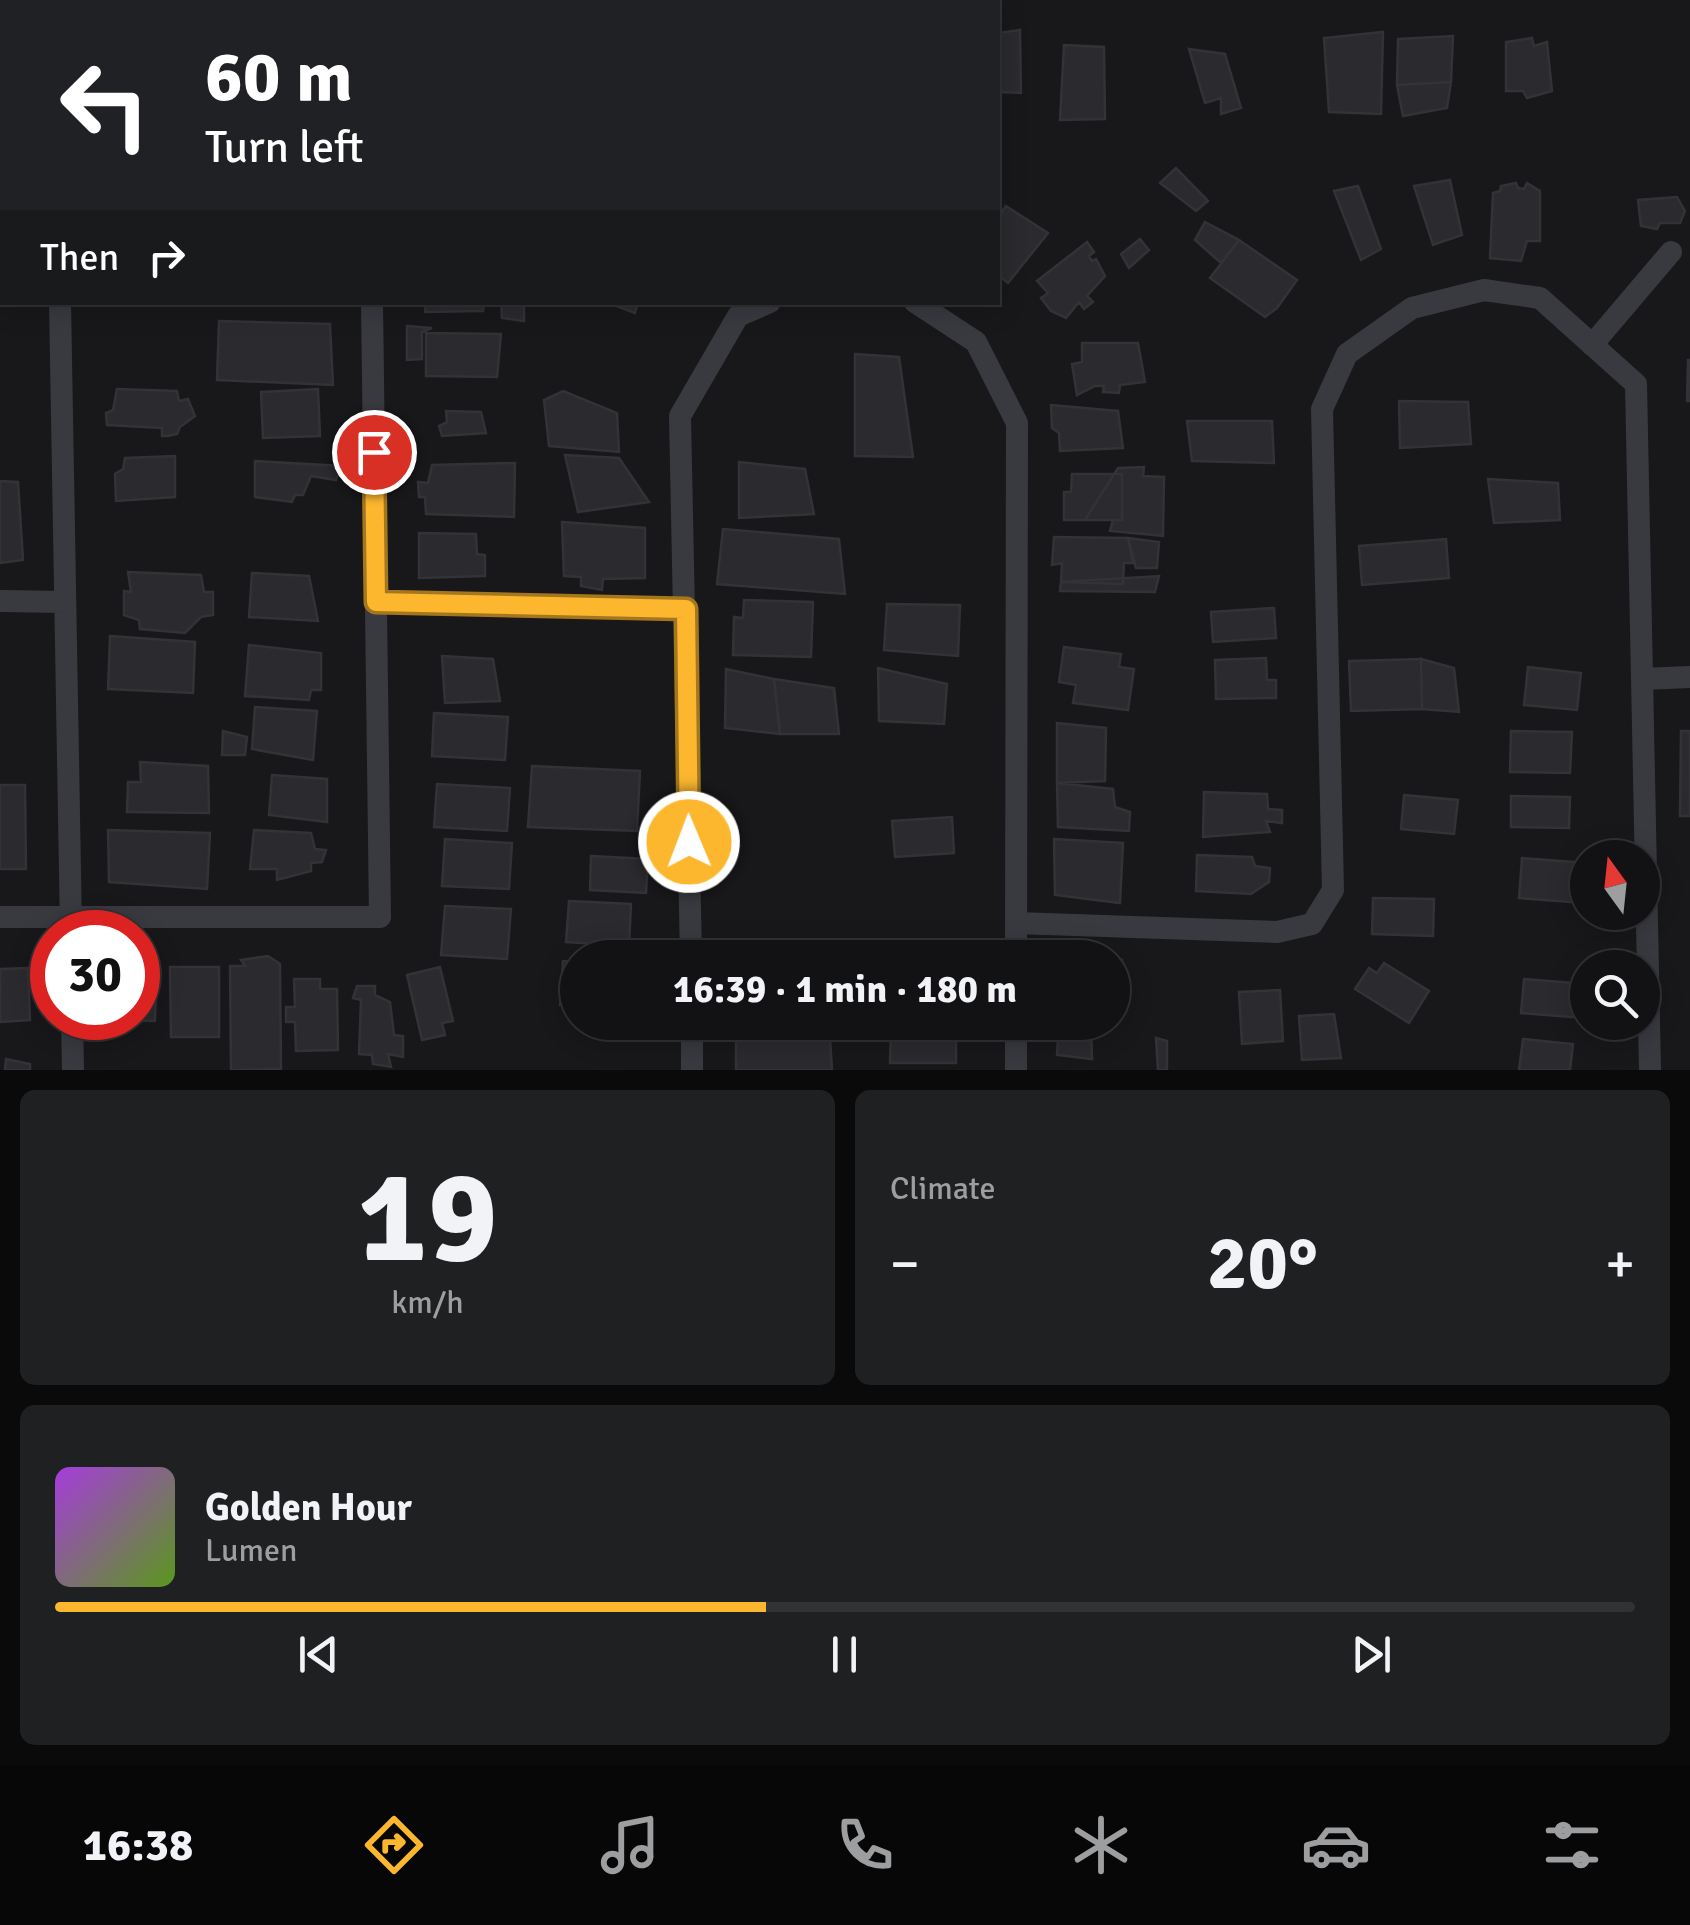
<!DOCTYPE html>
<meta charset="utf-8">
<style>
:root{--surface:#121214;--page:#1f2022;--text:#f1f3f6;--muted:#9c9ea0;--line:#313234;--accent:#fcb72f}
body{margin:0;font-family:Signika,sans-serif;background:var(--page);color:var(--text);height:100vh;display:flex;flex-direction:column;font-size:38px;white-space:nowrap}
*{box-sizing:border-box;margin:0}
p{font-size:32px;color:var(--muted)}
.icon{flex:none;width:55px;height:55px;fill:none;stroke:currentColor;stroke-width:2;stroke-linecap:round;stroke-linejoin:round}
.map{position:relative;height:1070px;overflow:hidden}
.side{display:flex;flex-direction:column;gap:20px;padding:20px;background:#0a0a0b;flex:1}
.side>*{flex:none}
.top-card{position:absolute;left:0px;top:0px;width:1000px;height:305px;box-shadow:0 5px 25px #0003,0 0 0 2px var(--line);background:#202124;color:#fff;overflow:hidden}
.needle{width:65px;rotate:345deg}
.tools{position:absolute;left:1570px;top:840px;display:grid;gap:20px}
.tools a{display:grid;place-items:center;width:90px;height:90px;border-radius:50%;background:var(--surface);box-shadow:0 5px 25px #0003,0 0 0 2px var(--line);font-size:50px}
.speed{position:absolute;left:30px;top:910px;display:flex;gap:20px;font-size:50px;font-weight:700;text-align:center}
.speed>*{display:grid;place-content:center;width:130px;height:130px;border-radius:50%;background:var(--surface);box-shadow:0 5px 25px #0003,0 0 0 2px var(--line);line-height:1}
.speed .limit{border:15px solid #d22;background:#fff;color:#111}
.pin{position:absolute;display:grid;place-items:center;width:85px;height:85px;color:#fff;margin:-42px;border:5px solid #fff;border-radius:50%;box-shadow:0 2px 10px #0007}
.me{position:absolute;width:110px;margin:-55px;rotate:359deg;stroke-linejoin:round;filter:drop-shadow(0 0 8px #0008)}
.turn{display:flex;align-items:center;gap:35px;height:210px;padding:0 40px;font-size:45px}
.turn .icon{width:130px;height:130px;stroke-width:2.5}
.turn b{display:block;font-size:70px;line-height:85px}
.then{display:flex;align-items:center;height:95px;padding:0 40px;background:#0003;gap:20px;font-size:38px}
.big{font-size:75px;font-weight:700;line-height:1.1}
.side .widget{flex:1;display:flex;flex-direction:column;justify-content:center;gap:15px;min-width:0;padding:0 35px;border-radius:15px;background:var(--page)}
.side .dial{align-items:center;gap:0}
.dial b{font-size:130px;line-height:1}
.song{display:flex;align-items:center;gap:30px}
.cover{width:120px;height:120px;border-radius:15px;background:linear-gradient(135deg,hsl(280 70% 55%),hsl(90 70% 35%))}
.played{height:10px;border-radius:5px;background:linear-gradient(90deg,var(--accent) 45%,var(--line) 45%)}
.keys{display:flex;justify-content:space-around;direction:ltr}
.heat{display:flex;justify-content:space-between;align-items:center;font-size:55px;direction:ltr}
.side .tiles{flex:1;display:grid;gap:20px;grid-template-columns:1fr 1fr}
.widget:last-child{grid-column:span 2}
.trip{position:absolute;left:560px;top:940px;width:570px;height:100px;border-radius:50px;background:var(--surface);box-shadow:0 5px 25px #0003,0 0 0 2px var(--line);font-weight:700;line-height:100px;text-align:center}
.menu{display:flex;height:160px;justify-content:space-around;align-items:center;background:#070708;color:var(--muted)}
.menu .icon{width:70px;height:70px}
.menu .on{color:var(--accent)}
.menu b{font-size:45px;color:var(--text)}
.map>svg:first-child{display:block}
.building{fill:#2b2b2f;stroke:#323237;stroke-width:2.5}
.lines{fill:none;stroke-linecap:round;stroke-linejoin:round}
.street{stroke:#393a40;stroke-width:22}
.route-casing{stroke:#a4771f;stroke-width:25}
.route{stroke:#fcb72f;stroke-width:18}
</style>
<div class="map">
<svg width="1690" height="1070" viewBox="0 0 1690 1070">
<rect width="100%" height="100%" fill="#18181b"/>
<!-- building -->
<path class="building" d="M2,9V77H0Z
M1020,30L1021,93L998,92V33Z
M1383,32L1381,114L1329,112L1324,38Z
M1453,36L1451,82L1397,85L1398,39Z
M1532,38L1534,46L1547,42L1552,91L1527,98L1523,91H1506V42Z
M1064,45L1104,47L1105,119L1060,120Z
M1189,49L1225,54L1241,108L1221,114V98L1205,103Z
M1451,82L1447,108L1403,116L1397,85Z
M0,139H2L0,221Z
M1176,168L1208,201L1196,211L1160,183Z
M1450,180L1462,235L1433,245L1414,186Z
M1516,183L1518,188L1524,189L1527,183L1540,191V241H1527L1521,261L1490,258L1493,193L1500,191L1501,186Z
M1358,186L1381,249L1361,260L1334,191Z
M1677,197L1685,211L1680,223H1660L1657,229L1641,226L1638,200Z
M1006,206L1048,233L1008,283L998,275V217Z
M1205,222L1239,240L1221,263L1195,240Z
M1140,239L1149,250L1129,268L1121,254Z
M1239,240L1297,280L1277,308L1265,317L1210,278Z
M1087,242L1094,252L1089,256L1092,261L1096,259L1105,276L1087,296L1093,302L1084,309L1079,302L1066,318L1051,311L1041,298L1048,293L1037,281Z
M426,302H484L483,311L425,312Z
M501,302H524V321L502,318Z
M606,302H638L635,313Z
M219,321L330,324L333,385L217,380Z
M407,326L432,328L422,332V359L407,360Z
M426,333L501,334L497,377L426,376Z
M1082,343H1138L1145,382L1120,385L1119,393L1103,392L1104,386H1095L1077,395L1072,364L1082,362Z
M855,354L899,357L913,457L855,456Z
M1688,360H1690V401H1687Z
M117,389L177,391L179,401L188,399L195,416L180,427L177,434L168,436H162V428L107,425L106,413L113,410Z
M318,389L320,436L263,438L261,392Z
M563,391L617,413L619,452L549,446L544,400Z
M1399,401L1468,402L1471,444L1400,448Z
M1051,405L1118,411L1123,448L1060,451L1059,433L1052,428Z
M446,411L481,412L486,433L442,436L439,426L447,422Z
M1187,421H1272L1274,463L1192,461Z
M565,455L619,458L649,502L578,512Z
M175,456V497L116,501L115,474L123,469L125,458Z
M255,461L341,466L336,480L311,476L303,495H295L292,502L255,497Z
M739,462L805,469L814,514L739,518Z
M515,463L514,517L426,514L425,497H419L418,482L428,483L432,465Z
M1144,467L1143,476L1164,477L1163,536L1110,531L1113,520H1085L1118,468Z
M1072,474H1122V520H1064V492H1071Z
M1488,479L1558,483L1560,520L1494,523Z
M0,481L18,482L23,560L0,563Z
M562,522L645,528V578L603,579L602,590L581,586V577L564,576Z
M723,529L839,539L845,594L717,584Z
M419,533L476,534L477,554L485,555V576L419,578Z
M1054,537L1128,538L1133,563H1124L1123,584L1061,582L1062,563L1052,565Z
M1128,538L1159,542L1157,568H1136Z
M1446,539L1449,578L1362,585L1359,546Z
M128,572L201,575L204,592H213V615L201,617L185,633L140,629L139,620L124,615V591L131,592Z
M252,573L309,576L318,621L249,617Z
M1159,576L1155,592L1060,591L1061,582Z
M744,600L813,602L811,657L733,655L734,617L743,618Z
M887,604L960,605L958,656L884,650Z
M1274,608L1276,638L1213,642L1211,612Z
M110,636L195,642L193,693L108,689Z
M249,645L321,653V690H311L309,700L245,696Z
M1064,647L1121,654L1119,667L1134,669L1128,710L1073,703L1076,685L1059,682Z
M442,656L493,659L500,701L445,703Z
M1266,658L1267,680H1276V698L1216,699L1215,660Z
M1421,659L1454,668L1459,712L1422,709Z
M1421,659L1422,709L1351,711L1349,661Z
M1528,667L1581,673L1577,710L1524,705Z
M878,668L947,684L944,724L879,721Z
M726,669L774,679L780,734L725,728Z
M774,679L834,688L839,734H780Z
M255,707L317,711L313,760L252,749Z
M434,713L508,717L505,760L432,756Z
M1057,723L1106,728L1105,781L1057,783Z
M223,731L247,737L245,755H222Z
M1511,731L1572,732L1570,773L1510,772Z
M1681,731H1690V816H1680Z
M140,762L208,766L209,813L127,812L128,782H141Z
M532,766L640,771L637,831L528,827Z
M272,775L327,779V822L269,815Z
M1057,783L1113,789L1115,807L1130,812L1129,831L1058,827Z
M437,784L510,788L507,831L434,827Z
M0,785H25L26,869H0Z
M1204,792L1267,794L1268,809L1282,810V823L1266,821L1270,832L1203,837Z
M1404,795L1458,800L1454,834L1401,829Z
M1511,796L1570,797L1569,828L1511,827Z
M952,817L954,853L895,857L892,821Z
M108,830L210,833L207,889L109,882Z
M254,830L311,833L315,849L326,850L322,862L311,863V871L277,880V869H250Z
M445,839L512,843L509,889L442,886Z
M1054,839L1123,843L1120,903L1055,895Z
M1197,855L1252,857L1255,866L1270,868L1269,882L1251,894L1196,891Z
M591,856L648,859L646,893L590,890Z
M1522,858L1587,863L1583,903L1519,898Z
M1373,898L1434,899L1433,936L1372,934Z
M569,901L631,904L629,946L566,942Z
M445,906L511,909L507,959L441,955Z
M739,945L826,946V958H739Z
M268,956L280,964L281,1069L231,1070L230,966H245L241,960Z
M1112,959L1122,960L1123,988L1112,989Z
M563,961L578,962V1004L560,1005Z
M138,962L157,963L155,1021L113,1020L138,1018Z
M1384,963L1429,991L1409,1023L1355,989L1369,968L1377,973Z
M170,967H219V1037H171Z
M440,967L453,1021L442,1023L445,1035L422,1040L407,975Z
M28,968L30,1020L0,1022V969Z
M294,979H320V989H337L338,1050L296,1051L295,1022H286V1007H295Z
M1524,979L1586,984L1583,1018L1521,1013Z
M357,986H375V995L390,1002L394,1035L403,1036V1057L388,1054L391,1067L373,1064L372,1055L359,1054L361,1000L353,998Z
M1280,990L1283,1041L1242,1044L1239,992Z
M1334,1014L1341,1058L1302,1060L1299,1016Z
M736,1022L829,1023L832,1070H736Z
M1059,1022H1091L1092,1059L1057,1055Z
M891,1027H956V1063H890Z
M1156,1038L1167,1041V1070H1158Z
M1523,1039L1573,1044L1570,1070H1519Z
M6,1059L30,1064V1070H5Z"/>
<g class="lines">
<!-- street -->
<path class="street" d="M55,0V2
M368,0V2
M0,273H2
M60,302L71,929
M915,302L976,342L1017,423L1016,958
M1592,345L1671,252
M0,601L65,602
M376,602L686,609
M1642,679L1690,677
M0,917H380L372,302
M1016,923L1277,932L1312,924L1333,890L1322,409L1347,354L1412,308L1484,290L1540,298L1636,384L1650,1070
M691,958L680,416L738,316L770,302
M72,1018L73,1070
M692,1022V1070
M1016,1070V1022"/>
</g>
<g class="lines">
<!-- route casing -->
<g class="route-casing">
<path id="route" d="M374,452L376,602L686,609L689,842"/>
</g>
<!-- route -->
<use href="#route" class="route"/>
</g>
</svg>
<div class="tools">
<a><svg class="needle" viewBox="-14 -14 28 28"><path d="M0-13l5 13h-10z" fill="#e53935"/><path d="M0 13l5-13h-10z" fill="#9c9ea0"/></svg></a>
<a><svg class="icon" aria-label="search" viewBox="0 0 24 24"><circle cx="10" cy="10" r="6"/><path d="M15 15l6 6"/></svg></a>
</div>
<div class="speed"><div class="limit">30</div></div>
<div class="pin" style="left:374px;top:452px;background:#d93025"><svg class="icon" aria-label="arrive" viewBox="0 0 24 24"><path d="M6 21V4h12l-3 4 3 4H6"/></svg></div>
<svg class="me" style="left:689px;top:842px" viewBox="-20 -20 40 40"><circle r="17" fill="#fcb72f" stroke="#fff" stroke-width="3"/><path d="M0-11L8 9 0 5-8 9z" fill="#fff"/></svg>
<div class="trip">16:39 · 1 min · 180 m</div>
<div class="top-card">
<div class="turn"><svg class="icon" aria-label="left" viewBox="0 0 24 24"><path d="M17 20v-9H6M10 6l-5 5 5 5"/></svg><div><b>60 m</b>Turn left</div></div>
<div class="then">Then<svg class="icon" aria-label="right" viewBox="0 0 24 24"><path d="M7 20v-9h11M14 6l5 5-5 5"/></svg></div>
</div>
</div>
<section class="side">
<div class="tiles">
<div class="widget dial"><b>19</b><p>km/h</p></div>
<div class="widget"><p>Climate</p>
<div class="heat"><a>−</a><b class="big">20°</b><a>+</a></div>
</div>
<div class="widget">
<div class="song"><i class="cover"></i><div><b>Golden Hour</b><p>Lumen</p></div></div>
<div class="played"></div>
<div class="keys"><svg class="icon" aria-label="previous" viewBox="0 0 24 24"><path d="M18 5L8 12l10 7zM5 5v14"/></svg><svg class="icon" aria-label="pause" viewBox="0 0 24 24"><path d="M8 5v14M16 5v14"/></svg><svg class="icon" aria-label="next" viewBox="0 0 24 24"><path d="M6 5l10 7-10 7zM19 5v14"/></svg></div>
</div>
</div>
</section>
<nav class="menu">
<b>16:38</b>
<svg class="icon on" aria-label="directions" viewBox="0 0 24 24"><path d="M12 3l9 9-9 9-9-9zM9 14v-3h6M13 9l2 2-2 2"/></svg>
<svg class="icon" aria-label="music" viewBox="0 0 24 24"><path d="M9 18V5l10-2v13"/><circle cx="6" cy="18" r="3"/><circle cx="16" cy="16" r="3"/></svg>
<svg class="icon" aria-label="phone" viewBox="0 0 24 24"><path d="M5 4h4l2 5-3 2q2 4 5 5l2-3 5 2v4C11 20 4 13 5 4z"/></svg>
<svg class="icon" aria-label="climate" viewBox="0 0 24 24"><path d="M12 3v18M4 7l16 10M4 17L20 7"/></svg>
<svg class="icon" aria-label="car" viewBox="0 0 24 24"><path d="M5 17H2v-5l4-1 3-4h7l3 4 3 1v5h-3M9 17h6M6 11h13"/><circle cx="7" cy="17" r="2"/><circle cx="17" cy="17" r="2"/></svg>
<svg class="icon" aria-label="filters" viewBox="0 0 24 24"><path d="M4 7h16M4 17h16"/><circle cx="9" cy="7" r="2"/><circle cx="15" cy="17" r="2"/></svg>
</nav>
